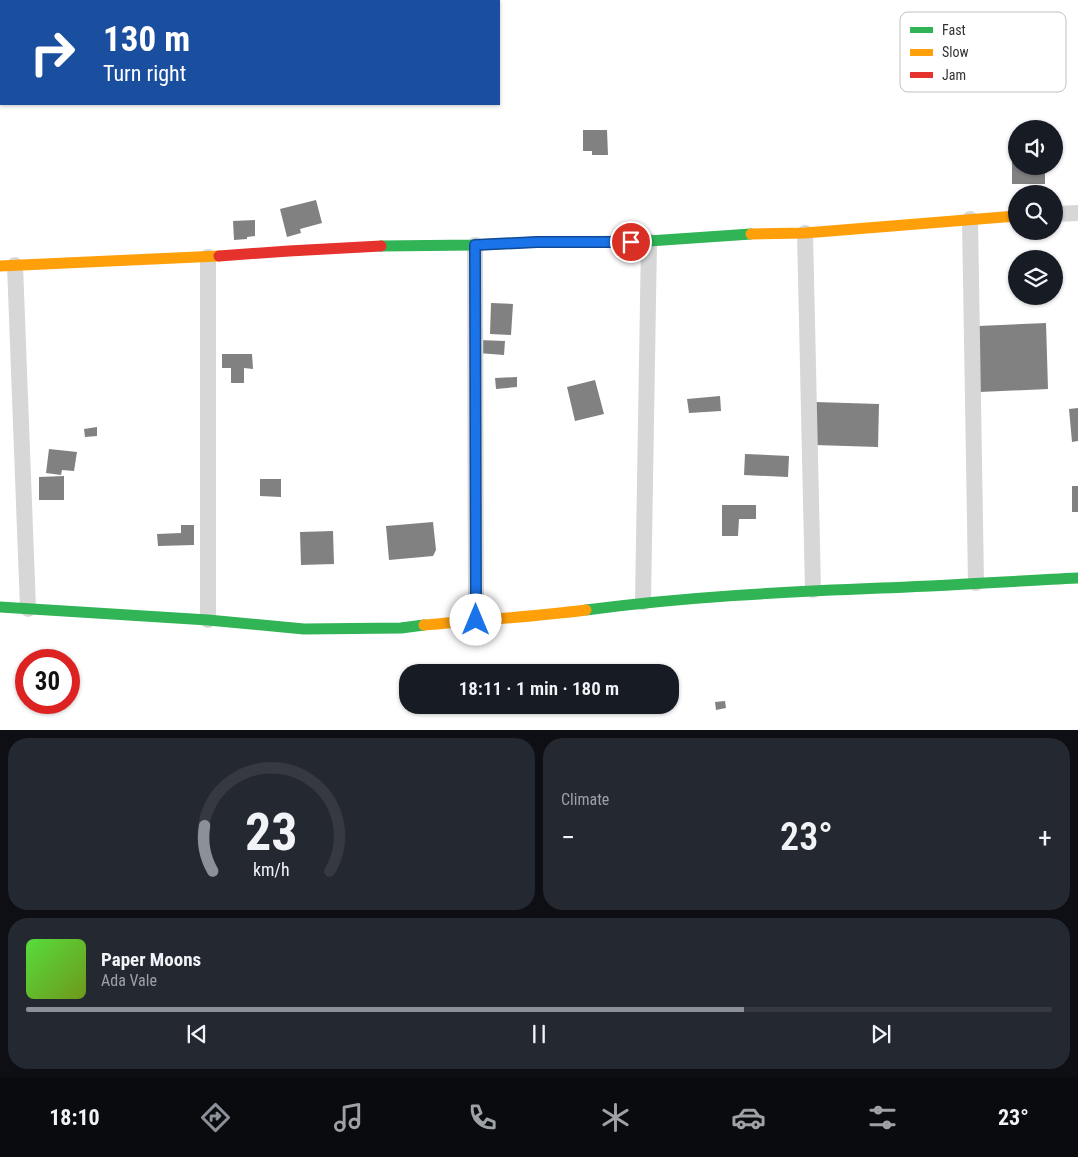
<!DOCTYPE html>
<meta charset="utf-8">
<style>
:root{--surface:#171b24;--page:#242831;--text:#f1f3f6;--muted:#9ea1a6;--line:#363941;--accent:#8c9099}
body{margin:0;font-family:"Roboto Condensed",sans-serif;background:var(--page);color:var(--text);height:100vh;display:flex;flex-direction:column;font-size:19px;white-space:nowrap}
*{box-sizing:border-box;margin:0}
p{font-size:16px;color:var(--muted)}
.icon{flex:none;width:28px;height:28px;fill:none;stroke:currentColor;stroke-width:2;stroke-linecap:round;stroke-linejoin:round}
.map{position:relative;height:730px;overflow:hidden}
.sheet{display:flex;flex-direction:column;gap:8px;padding:8px;background:#0d0f14;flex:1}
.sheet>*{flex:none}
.banner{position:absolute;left:0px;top:0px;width:500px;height:105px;box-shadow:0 1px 4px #0004;background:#1a4fa0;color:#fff;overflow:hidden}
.buttons{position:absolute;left:1008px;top:120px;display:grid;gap:10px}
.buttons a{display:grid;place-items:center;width:55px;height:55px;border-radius:50%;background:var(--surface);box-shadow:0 1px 4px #0004;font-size:25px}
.speed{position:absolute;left:15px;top:649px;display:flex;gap:10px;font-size:25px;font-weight:700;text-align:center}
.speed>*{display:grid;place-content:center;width:65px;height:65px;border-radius:50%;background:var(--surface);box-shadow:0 1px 4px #0004;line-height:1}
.speed .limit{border:8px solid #d22;background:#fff;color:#111}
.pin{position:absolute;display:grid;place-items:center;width:42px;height:42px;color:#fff;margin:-21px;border:2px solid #fff;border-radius:50%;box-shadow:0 1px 5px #0007}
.me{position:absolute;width:55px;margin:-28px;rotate:0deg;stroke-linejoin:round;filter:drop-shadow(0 0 4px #0008)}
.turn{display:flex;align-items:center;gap:18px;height:105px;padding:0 20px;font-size:22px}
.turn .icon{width:65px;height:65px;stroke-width:2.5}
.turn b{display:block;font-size:35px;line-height:42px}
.big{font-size:38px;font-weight:600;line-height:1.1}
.sheet .card{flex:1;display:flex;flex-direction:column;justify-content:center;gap:8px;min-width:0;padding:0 18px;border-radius:20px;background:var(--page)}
.sheet .dial{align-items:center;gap:0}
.dial svg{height:130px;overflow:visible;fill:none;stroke:var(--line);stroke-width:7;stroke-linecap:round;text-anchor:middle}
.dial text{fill:var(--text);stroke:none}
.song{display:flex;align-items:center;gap:15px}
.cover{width:60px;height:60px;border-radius:8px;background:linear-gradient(135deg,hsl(110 70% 55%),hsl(80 70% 35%))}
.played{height:5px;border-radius:2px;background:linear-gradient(90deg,var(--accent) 70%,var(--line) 70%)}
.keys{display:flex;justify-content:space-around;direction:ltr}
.heat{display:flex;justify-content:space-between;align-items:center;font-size:28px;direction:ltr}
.sheet .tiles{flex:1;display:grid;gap:8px;grid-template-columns:1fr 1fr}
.card:last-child{grid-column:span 2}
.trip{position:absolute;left:399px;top:664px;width:280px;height:50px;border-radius:20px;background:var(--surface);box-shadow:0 1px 4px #0004;font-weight:600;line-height:50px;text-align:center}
.tab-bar{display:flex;height:80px;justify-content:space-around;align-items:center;background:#090b0e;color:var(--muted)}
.tab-bar .icon{width:35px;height:35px}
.tab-bar .current{color:var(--accent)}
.tab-bar b{font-size:22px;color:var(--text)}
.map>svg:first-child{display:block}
.building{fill:#818181}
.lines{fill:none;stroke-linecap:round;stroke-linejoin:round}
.street{stroke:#d7d7d7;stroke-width:16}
.fast{stroke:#30b455;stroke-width:11}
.slow{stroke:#ff9f0a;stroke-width:11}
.jam{stroke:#e5322d;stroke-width:11}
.route-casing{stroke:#114b97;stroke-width:12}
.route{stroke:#1a73e8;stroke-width:9}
.key{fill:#fff;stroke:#c2c2c2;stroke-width:1}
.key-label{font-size:14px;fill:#333}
</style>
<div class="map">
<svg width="1078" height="730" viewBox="0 0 1078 730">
<rect width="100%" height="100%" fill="#fff"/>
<!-- building -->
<path class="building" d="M583,130H607L608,155H592V151H583Z
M1012,152H1016V166H1045V184H1012Z
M316,200L322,223L300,229L301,233L287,237L280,209Z
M255,220V236L247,237V239L234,240L233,221Z
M491,303L513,304L511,335L490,334Z
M1046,323L1048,389L980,392L978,326Z
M479,340L505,341L504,355L478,353Z
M222,354H252L253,369L244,368V383H231V368H222Z
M517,377V387L496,389L495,378Z
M595,380L604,414L575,421L567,387Z
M720,396L721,411L689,413L687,399Z
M815,402L879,404L878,447L814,445Z
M1078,408V441L1072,442L1069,409Z
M97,427V436L85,437L84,429Z
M49,449L77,452L74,471L62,470L61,475L46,473Z
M745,454L789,456L788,477L744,475Z
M64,476V500H39V477Z
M260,479H281V497L260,496Z
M1072,486H1078V512H1072Z
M722,505H756V519H739L738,536H722Z
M433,522L436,550L433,556L389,560L386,526Z
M181,525H194V545L158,546L157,534L181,533Z
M333,531L334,564L301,565L300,532Z
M725,701L726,708L716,710L715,702Z"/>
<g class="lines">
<!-- street -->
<path class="street" d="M1054,214L1078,213
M970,219L976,583
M805,233L813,590
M475,245L476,620
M15,265L28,609
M643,602L649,241
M208,620V257"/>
<!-- fast -->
<path class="fast" d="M381,246L475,245L537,242L649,241L751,234
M0,607L208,620L304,629L401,628L424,625
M586,610C684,597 782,592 881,588C947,586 1012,581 1078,578"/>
<!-- slow -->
<path class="slow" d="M751,234L805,233L1016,216
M0,266L219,256
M424,625C478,620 532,617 586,610"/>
<!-- jam -->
<path class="jam" d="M219,256L289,251L381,246"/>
</g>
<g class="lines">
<!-- route casing -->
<g class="route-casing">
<path id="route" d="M476,620L475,245L537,242H631"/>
</g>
<!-- route -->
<use href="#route" class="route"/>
</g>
<!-- legend -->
<rect x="900" y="12" width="166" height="80" rx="8" class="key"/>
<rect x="910" y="27" width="23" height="6" fill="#30b455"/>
<rect x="910" y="49" width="23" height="7" fill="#ff9f0a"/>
<rect x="910" y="72" width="23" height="6" fill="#e5322d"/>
<g class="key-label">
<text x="942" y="35">Fast</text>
<text x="942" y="57">Slow</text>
<text x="942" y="80">Jam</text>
</g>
</svg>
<div class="buttons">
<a><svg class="icon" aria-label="sound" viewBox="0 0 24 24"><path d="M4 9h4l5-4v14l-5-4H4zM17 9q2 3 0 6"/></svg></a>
<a><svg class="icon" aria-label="search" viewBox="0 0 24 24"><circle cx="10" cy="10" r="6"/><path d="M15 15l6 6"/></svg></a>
<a><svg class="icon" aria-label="layers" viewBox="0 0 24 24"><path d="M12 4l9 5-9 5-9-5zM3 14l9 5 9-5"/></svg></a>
</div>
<div class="speed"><div class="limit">30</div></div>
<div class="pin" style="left:631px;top:242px;background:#d93025"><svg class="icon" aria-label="arrive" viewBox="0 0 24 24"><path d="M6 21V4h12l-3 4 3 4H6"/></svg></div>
<svg class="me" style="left:476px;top:620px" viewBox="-20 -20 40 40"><circle r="19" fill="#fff"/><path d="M0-13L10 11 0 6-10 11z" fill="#1a73e8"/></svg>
<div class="trip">18:11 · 1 min · 180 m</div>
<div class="banner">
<div class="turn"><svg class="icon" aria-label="right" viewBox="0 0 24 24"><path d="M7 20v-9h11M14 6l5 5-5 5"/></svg><div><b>130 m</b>Turn right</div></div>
</div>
</div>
<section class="sheet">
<div class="tiles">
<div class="card dial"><svg viewBox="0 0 100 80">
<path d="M14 69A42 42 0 1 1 86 69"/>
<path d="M14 69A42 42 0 0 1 9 41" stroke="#8c9099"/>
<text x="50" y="56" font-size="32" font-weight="700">23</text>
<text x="50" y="72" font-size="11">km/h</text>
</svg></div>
<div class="card"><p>Climate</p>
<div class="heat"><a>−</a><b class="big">23°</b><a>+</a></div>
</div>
<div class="card">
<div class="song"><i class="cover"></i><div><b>Paper Moons</b><p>Ada Vale</p></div></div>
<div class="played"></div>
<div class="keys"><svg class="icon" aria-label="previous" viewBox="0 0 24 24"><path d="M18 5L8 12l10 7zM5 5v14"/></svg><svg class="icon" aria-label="pause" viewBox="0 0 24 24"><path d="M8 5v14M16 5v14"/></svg><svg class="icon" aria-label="next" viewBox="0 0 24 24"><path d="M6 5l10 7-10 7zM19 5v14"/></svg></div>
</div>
</div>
</section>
<nav class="tab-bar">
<b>18:10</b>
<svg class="icon current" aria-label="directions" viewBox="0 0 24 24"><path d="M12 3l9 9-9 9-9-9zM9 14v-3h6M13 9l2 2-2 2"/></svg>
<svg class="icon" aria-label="music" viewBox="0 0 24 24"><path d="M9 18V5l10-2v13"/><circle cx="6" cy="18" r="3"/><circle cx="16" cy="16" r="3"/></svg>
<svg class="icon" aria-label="phone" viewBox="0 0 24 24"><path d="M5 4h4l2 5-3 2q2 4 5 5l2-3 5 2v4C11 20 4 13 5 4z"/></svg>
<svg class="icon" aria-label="climate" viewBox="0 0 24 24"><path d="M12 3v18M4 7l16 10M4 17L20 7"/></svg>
<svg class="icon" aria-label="car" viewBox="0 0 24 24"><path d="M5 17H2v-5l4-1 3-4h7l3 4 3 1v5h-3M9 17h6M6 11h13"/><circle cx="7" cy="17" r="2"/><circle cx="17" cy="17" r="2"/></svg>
<svg class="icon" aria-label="filters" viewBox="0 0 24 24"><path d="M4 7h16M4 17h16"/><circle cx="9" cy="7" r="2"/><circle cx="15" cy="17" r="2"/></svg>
<b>23°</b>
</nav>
